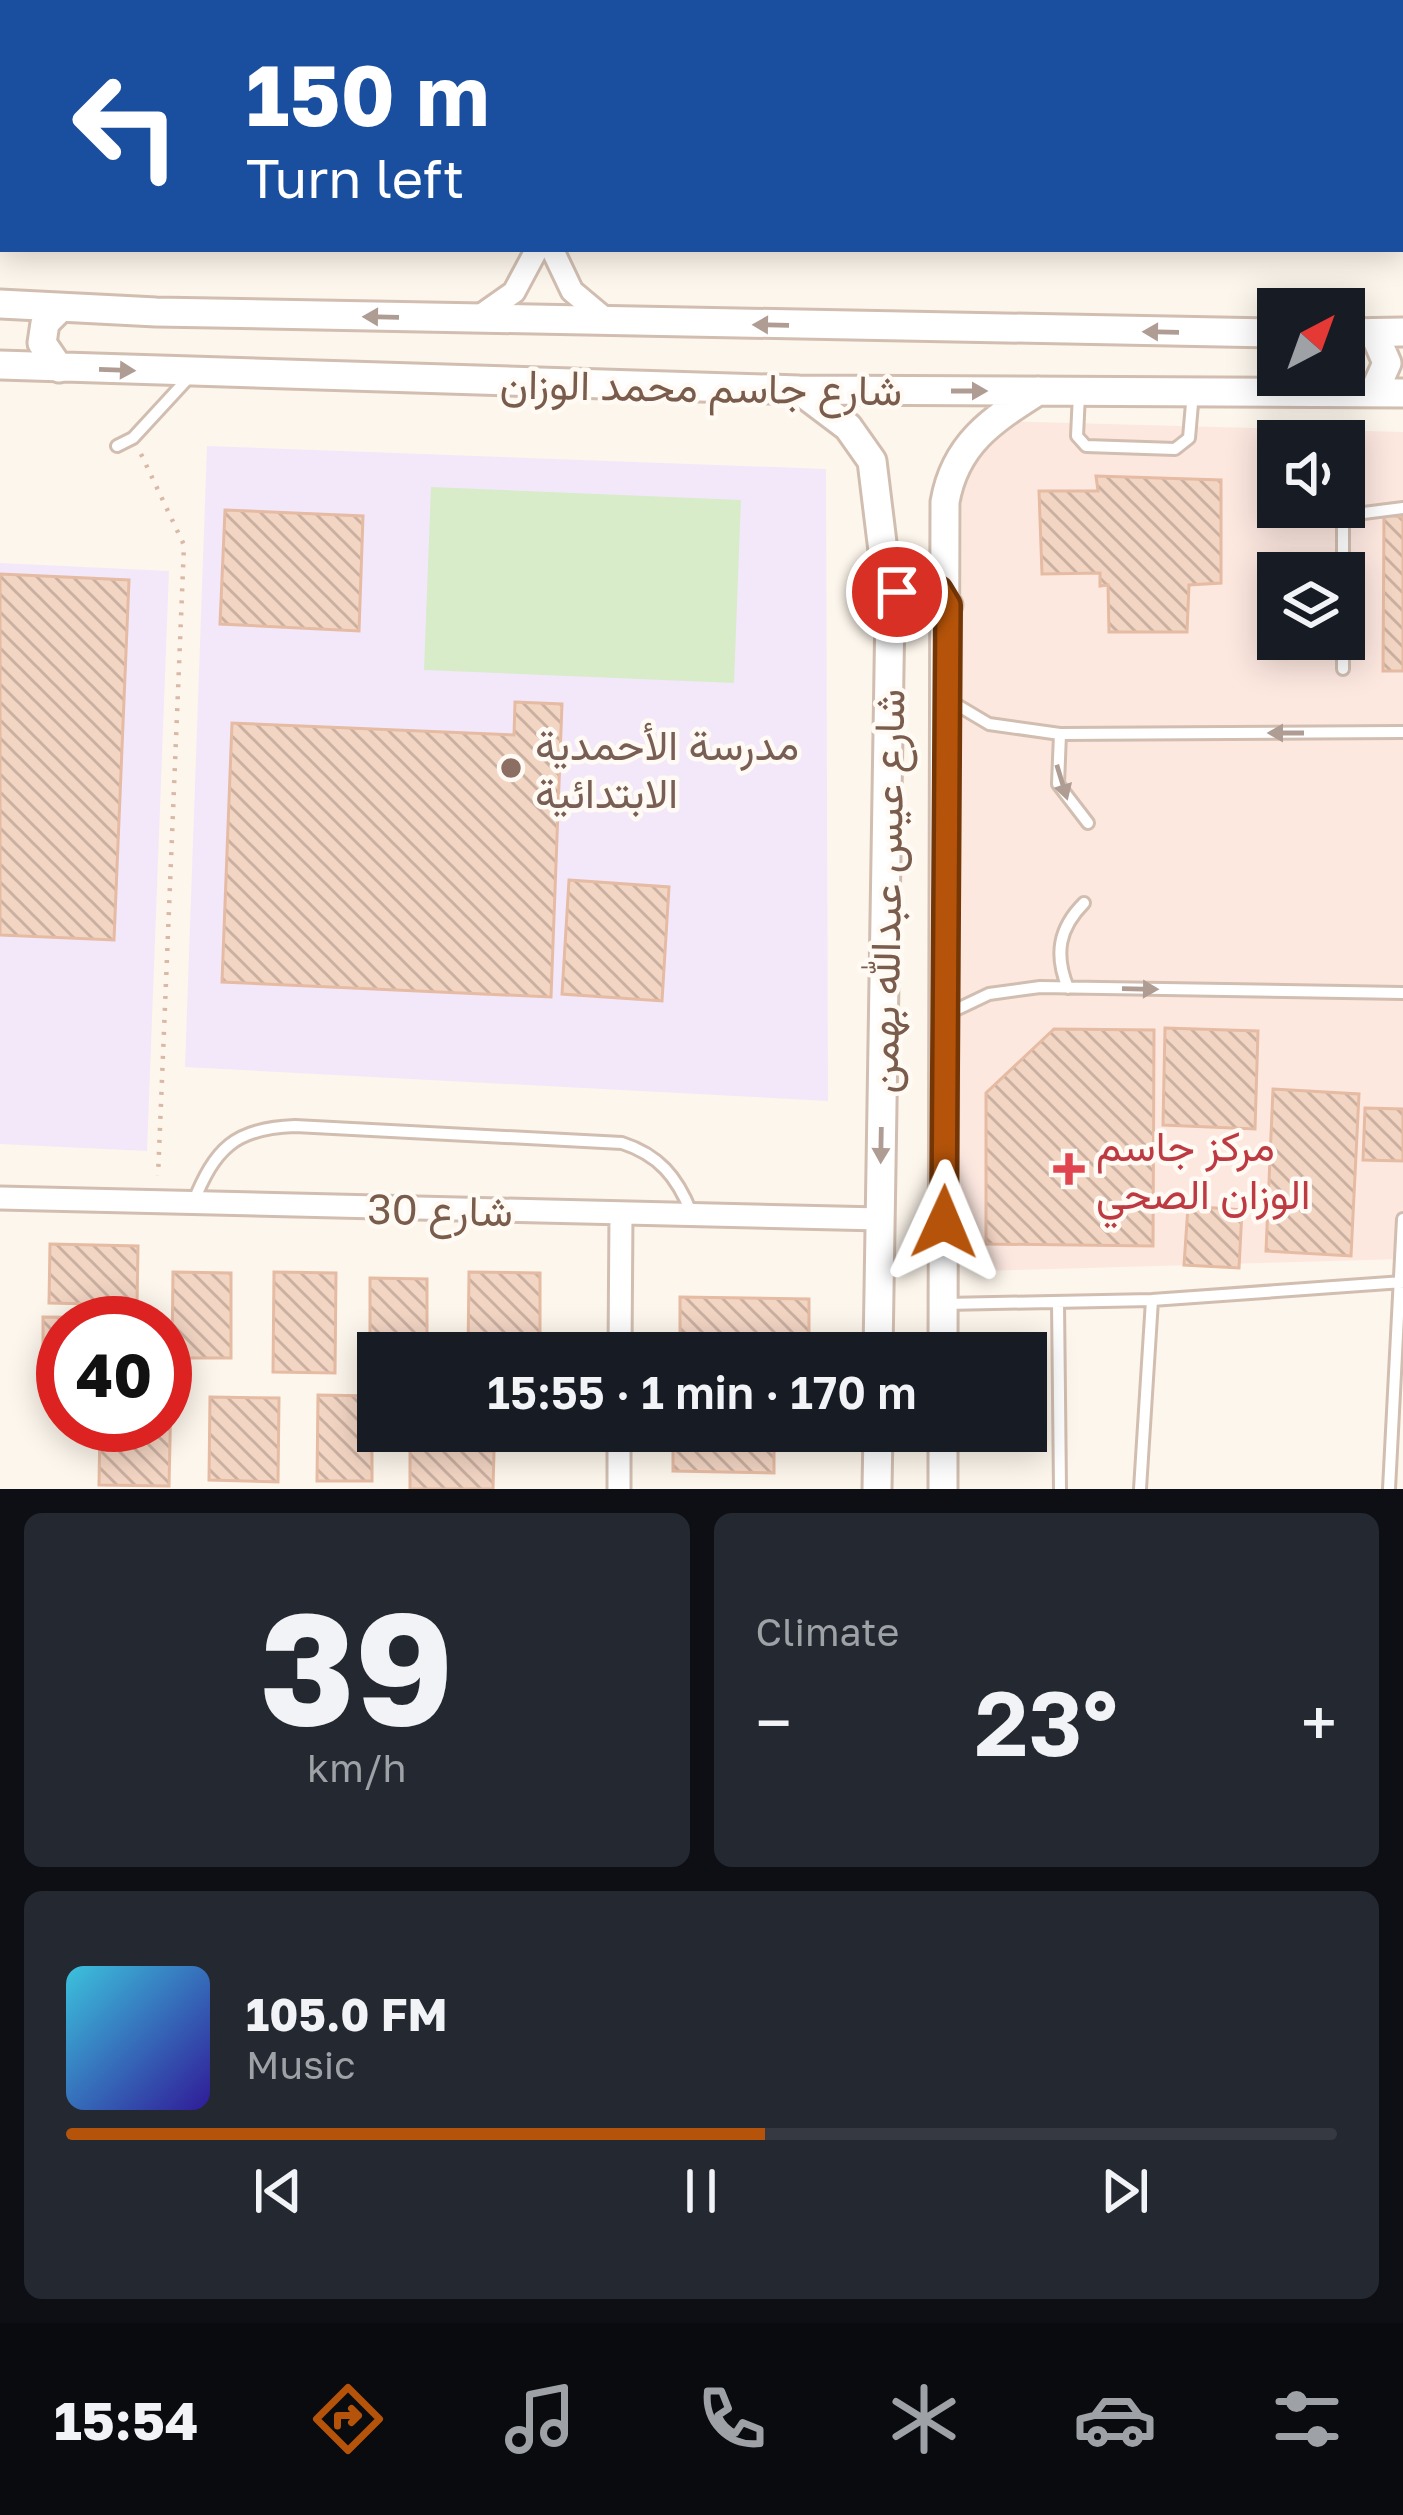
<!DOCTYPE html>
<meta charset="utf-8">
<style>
:root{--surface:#171b24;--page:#242831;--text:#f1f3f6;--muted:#9ea1a6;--line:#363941;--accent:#b45309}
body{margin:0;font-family:"Golos Text",Vazirmatn,sans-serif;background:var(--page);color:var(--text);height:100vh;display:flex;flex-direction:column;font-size:45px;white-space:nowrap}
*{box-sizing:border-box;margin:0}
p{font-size:39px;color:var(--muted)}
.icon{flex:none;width:66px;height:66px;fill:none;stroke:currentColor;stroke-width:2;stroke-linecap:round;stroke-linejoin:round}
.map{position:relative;height:1489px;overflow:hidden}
.side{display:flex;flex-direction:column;gap:24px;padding:24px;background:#0d0f14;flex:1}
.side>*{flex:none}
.hud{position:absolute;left:0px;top:0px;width:1404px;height:252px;box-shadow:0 6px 30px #0003;background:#1a4fa0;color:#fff;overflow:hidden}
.needle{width:78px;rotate:41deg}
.controls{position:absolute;left:1257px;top:288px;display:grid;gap:24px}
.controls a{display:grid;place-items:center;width:108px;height:108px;border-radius:0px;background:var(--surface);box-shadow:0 6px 30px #0003;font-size:60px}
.speed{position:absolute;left:36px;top:1296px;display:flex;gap:24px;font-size:60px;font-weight:700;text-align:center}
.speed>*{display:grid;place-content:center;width:156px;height:156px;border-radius:50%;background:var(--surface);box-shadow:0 6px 30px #0003;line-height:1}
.speed .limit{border:18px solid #d22;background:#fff;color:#111}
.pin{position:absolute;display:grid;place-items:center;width:102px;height:102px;color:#fff;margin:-51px;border:6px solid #fff;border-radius:50%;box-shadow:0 3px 12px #0007}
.me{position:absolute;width:132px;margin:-66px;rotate:1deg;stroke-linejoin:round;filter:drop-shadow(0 0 9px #0008)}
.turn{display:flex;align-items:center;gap:42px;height:252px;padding:0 48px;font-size:54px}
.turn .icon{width:156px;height:156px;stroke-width:2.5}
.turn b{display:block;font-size:84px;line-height:102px}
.big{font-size:90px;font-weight:600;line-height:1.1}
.side .widget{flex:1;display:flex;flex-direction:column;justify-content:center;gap:18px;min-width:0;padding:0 42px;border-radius:18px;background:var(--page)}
.side .dial{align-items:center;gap:0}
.dial b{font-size:156px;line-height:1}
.song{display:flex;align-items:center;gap:36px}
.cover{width:144px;height:144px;border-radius:18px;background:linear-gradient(135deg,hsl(190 70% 55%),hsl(250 70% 35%))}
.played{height:12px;border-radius:6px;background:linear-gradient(90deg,var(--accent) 55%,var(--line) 55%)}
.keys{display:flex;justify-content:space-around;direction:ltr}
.heat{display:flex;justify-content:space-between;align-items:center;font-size:66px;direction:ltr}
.side .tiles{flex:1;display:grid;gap:24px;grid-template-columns:1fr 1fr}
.widget:last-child{grid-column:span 2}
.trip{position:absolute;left:357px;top:1332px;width:690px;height:120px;border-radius:0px;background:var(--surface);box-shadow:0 6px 30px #0003;font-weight:600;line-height:120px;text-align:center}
.tab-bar{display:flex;height:192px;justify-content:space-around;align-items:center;background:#090b0e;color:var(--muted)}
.tab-bar .icon{width:84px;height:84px}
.tab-bar .current{color:var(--accent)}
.tab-bar b{font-size:54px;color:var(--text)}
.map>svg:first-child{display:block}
.commercial{fill:#fde8e0;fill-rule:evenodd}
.education{fill:#f3e8fa}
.grass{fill:#d8ecc9}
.park{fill:url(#park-dots)}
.building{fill:url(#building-back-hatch);stroke:#e6bba3;stroke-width:3}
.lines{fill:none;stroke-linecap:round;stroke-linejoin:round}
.service-casing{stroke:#d1beb0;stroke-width:16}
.minor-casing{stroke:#d1beb0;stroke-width:27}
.tertiary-casing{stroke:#d1beb0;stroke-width:33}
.path{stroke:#d9b8a5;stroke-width:4.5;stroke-dasharray:3 9;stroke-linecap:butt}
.service{stroke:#fff;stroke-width:10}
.minor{stroke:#fff;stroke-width:21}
.tertiary{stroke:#fff;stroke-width:27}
.oneway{fill:#af9d94}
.route-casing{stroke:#753606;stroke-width:30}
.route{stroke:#b45309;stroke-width:21}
.education-dot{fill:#8d6e63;stroke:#fffaf3;stroke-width:4.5}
.health-dot{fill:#e0444e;stroke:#fffaf3;stroke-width:4.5}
.labels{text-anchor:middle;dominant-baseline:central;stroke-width:9;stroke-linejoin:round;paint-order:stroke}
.street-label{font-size:42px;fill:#7a5c4d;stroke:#fffaf3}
.education-label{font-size:42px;fill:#785e54;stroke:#fffaf3;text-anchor:start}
.health-label{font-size:42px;fill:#be3a42;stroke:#fffaf3;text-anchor:start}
</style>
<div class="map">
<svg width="1403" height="1489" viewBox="0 0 1403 1489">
<defs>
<pattern id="park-dots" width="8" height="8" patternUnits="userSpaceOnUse" patternTransform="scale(3)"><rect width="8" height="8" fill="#d8ecc9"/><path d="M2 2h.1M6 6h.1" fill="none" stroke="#b4c2a5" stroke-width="1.8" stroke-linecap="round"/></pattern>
<pattern id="building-back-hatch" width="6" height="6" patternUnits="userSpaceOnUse" patternTransform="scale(3)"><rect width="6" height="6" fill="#f3d5c3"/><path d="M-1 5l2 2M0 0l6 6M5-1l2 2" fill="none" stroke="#cab0a1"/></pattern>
</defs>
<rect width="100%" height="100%" fill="#fdf6ec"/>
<!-- commercial -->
<path class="commercial" d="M1000,421L1403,432V1259L979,1271L959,1252L962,500L965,466ZM1278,441H1344V507H1278ZM1278,573H1344V639H1278Z"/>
<!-- education -->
<path class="education" d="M207,446L826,469L828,1101L185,1067Z
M0,563L169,571L147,1151L0,1144Z"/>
<!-- grass -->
<path class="grass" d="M431,487L741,500L734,683L424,670Z"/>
<!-- park -->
<path class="park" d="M0,0L40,3H3V233Z"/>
<!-- building -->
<path class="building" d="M1401,15H1403V89H1401Z
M1096,476L1221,480V583L1189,585L1187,632H1109L1108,585L1100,586V573L1042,574L1039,491H1098Z
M225,510L363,516L359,631L220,624Z
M1384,515L1403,517V671H1383Z
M0,574L129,580L114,940L0,935Z
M515,702L562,704L551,997L222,982L232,723L514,735Z
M569,880L669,887L662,1001L562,994Z
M1165,1028L1258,1031L1255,1129L1163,1125Z
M1054,1029L1154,1030L1153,1246L986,1244V1093Z
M1273,1089L1359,1094L1351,1256L1266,1251Z
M1365,1108L1403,1109V1161L1363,1160Z
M1188,1206L1242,1210L1239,1268L1184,1265Z
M50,1244L138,1246L137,1305L49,1303Z
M173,1272L231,1273V1358H172Z
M274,1272L336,1273L335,1373L273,1372Z
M469,1272L540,1273V1353H468Z
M370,1278L427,1279V1353H378V1359H370Z
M680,1297L809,1299V1353H680Z
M43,1317L139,1318V1323H63V1363L43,1362Z
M165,1395H171L169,1486L99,1485L100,1425H165Z
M318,1395L372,1396V1481H317Z
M210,1397L279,1398L278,1482L209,1480Z
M420,1431H502V1437L420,1436Z
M673,1431H774V1473L673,1471Z
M410,1449L494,1451L493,1489H410Z"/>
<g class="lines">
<!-- service casing -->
<g class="service-casing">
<path id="service" d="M1079,394L1077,436L1086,446L1175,449L1189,438L1193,392
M117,446L133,438L192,374
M1343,573V527L1348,515L1403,508
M1343,639V669
M947,699L989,724L1060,734L1403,732
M1060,734L1058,784L1088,823
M1068,988C1054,954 1059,928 1084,903
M947,1014L989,994L1040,987L1403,993
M193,1203C215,1149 234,1128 295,1126L622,1143C659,1155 677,1177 691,1212
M1058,1302L1060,1489
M945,1304L1152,1300L1403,1282
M1140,1489L1152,1300
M1389,1489L1403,1219"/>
</g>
<!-- minor casing -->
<g class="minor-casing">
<path id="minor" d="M807,0H1293
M550,3V0
M572,3L807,2
M552,249L572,291L609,322
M477,318L514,292L537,249
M0,1198L880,1219
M620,1353L621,1214
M619,1489V1431"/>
</g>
<!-- tertiary casing -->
<g class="tertiary-casing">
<path id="tertiary" d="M0,304L156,312L1278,333
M1344,333L1403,332
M0,365L799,390L1403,393
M59,368L42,343L45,323L59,309
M799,390L848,427L872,461L890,608L878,1353
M1374,392L1387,363L1374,333
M890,608L901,588L923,582L939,589L948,605
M943,1353L945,502C955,444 992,420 1038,391
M877,1489L878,1431
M943,1489V1431"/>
</g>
<!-- path -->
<path class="path" d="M0,72H3
M0,219H3
M141,454L184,545L158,1176"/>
<!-- service -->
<use href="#service" class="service"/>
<!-- minor -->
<use href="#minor" class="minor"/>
<!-- tertiary -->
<use href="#tertiary" class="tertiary"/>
</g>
<!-- one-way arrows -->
<defs><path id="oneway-solid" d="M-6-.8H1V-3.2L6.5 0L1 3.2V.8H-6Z" transform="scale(3)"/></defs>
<g class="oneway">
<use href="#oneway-solid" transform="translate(381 317) rotate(-179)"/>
<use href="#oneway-solid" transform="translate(771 325) rotate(-179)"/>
<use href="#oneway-solid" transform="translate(1161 332) rotate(-179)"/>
<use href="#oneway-solid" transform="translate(117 370) rotate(2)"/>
<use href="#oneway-solid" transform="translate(969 391)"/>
<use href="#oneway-solid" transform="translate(1286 733) rotate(180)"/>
<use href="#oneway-solid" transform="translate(1062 782) rotate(73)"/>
<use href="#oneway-solid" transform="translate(1140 989) rotate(1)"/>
<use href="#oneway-solid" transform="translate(881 1145) rotate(91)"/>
</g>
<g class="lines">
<!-- route casing -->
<g class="route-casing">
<path id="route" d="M897,592L923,582L939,590L948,605L944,1222"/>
</g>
<!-- route -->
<use href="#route" class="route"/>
</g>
<!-- markers -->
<circle class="education-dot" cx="511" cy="768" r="12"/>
<path class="health-dot" d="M1063 1151h12v12h12v12h-12v12h-12v-12h-12v-12h12z"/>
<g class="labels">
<!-- street labels -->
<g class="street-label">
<text transform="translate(701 386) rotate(1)">شارع جاسم محمد الوزان</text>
<text transform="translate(885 891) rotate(-89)">شارع عيس عبدالله بهمن</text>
<text transform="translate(440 1209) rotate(1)">شارع 30</text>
</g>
<!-- education labels -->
<g class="education-label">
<text x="535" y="744">مدرسة الأحمدية<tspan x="535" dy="48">الابتدائية</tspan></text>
</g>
<!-- health labels -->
<g class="health-label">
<text x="1096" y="1145">مركز جاسم<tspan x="1096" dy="48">الوزان الصحي</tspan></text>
</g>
</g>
</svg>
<div class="controls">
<a><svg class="needle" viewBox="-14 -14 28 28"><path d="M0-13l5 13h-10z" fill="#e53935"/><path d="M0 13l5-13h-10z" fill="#9ea1a6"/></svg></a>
<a><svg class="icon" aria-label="sound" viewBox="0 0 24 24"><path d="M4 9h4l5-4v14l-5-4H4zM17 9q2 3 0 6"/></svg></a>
<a><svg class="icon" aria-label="layers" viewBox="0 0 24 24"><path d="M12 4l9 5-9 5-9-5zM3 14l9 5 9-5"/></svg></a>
</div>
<div class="speed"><div class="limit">40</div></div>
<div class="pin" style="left:897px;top:592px;background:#d93025"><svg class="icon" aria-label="arrive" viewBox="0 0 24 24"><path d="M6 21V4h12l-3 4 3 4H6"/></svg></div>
<svg class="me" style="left:944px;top:1222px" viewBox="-20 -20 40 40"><path d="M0-17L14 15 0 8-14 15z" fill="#b45309" stroke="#fff" stroke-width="4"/></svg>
<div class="trip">15:55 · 1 min · 170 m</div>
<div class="hud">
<div class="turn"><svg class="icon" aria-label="left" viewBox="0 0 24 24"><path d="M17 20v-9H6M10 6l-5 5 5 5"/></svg><div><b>150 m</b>Turn left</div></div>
</div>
</div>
<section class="side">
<div class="tiles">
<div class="widget dial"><b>39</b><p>km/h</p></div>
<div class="widget"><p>Climate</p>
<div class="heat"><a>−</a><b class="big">23°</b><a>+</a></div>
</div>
<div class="widget">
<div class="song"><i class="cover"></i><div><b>105.0 FM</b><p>Music</p></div></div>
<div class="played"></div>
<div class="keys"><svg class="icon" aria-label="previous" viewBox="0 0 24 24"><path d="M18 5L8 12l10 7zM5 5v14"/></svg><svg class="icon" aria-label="pause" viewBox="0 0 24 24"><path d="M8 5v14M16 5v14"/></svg><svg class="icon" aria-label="next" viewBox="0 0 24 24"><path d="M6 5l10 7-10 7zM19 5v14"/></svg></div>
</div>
</div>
</section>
<nav class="tab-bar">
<b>15:54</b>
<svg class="icon current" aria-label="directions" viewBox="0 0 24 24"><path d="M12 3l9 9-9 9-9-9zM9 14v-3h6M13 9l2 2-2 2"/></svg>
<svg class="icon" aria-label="music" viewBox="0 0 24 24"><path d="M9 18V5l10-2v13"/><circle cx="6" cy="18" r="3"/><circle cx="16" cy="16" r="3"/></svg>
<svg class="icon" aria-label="phone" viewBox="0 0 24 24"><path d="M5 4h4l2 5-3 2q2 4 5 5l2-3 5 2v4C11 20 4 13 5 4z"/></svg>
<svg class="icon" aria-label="climate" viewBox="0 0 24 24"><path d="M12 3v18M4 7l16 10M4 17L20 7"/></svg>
<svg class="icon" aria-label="car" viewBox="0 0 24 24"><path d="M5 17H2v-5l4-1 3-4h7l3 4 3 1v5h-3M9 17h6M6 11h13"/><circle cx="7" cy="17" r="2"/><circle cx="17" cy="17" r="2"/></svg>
<svg class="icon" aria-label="filters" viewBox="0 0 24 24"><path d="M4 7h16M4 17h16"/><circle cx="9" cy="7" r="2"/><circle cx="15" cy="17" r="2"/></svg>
</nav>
